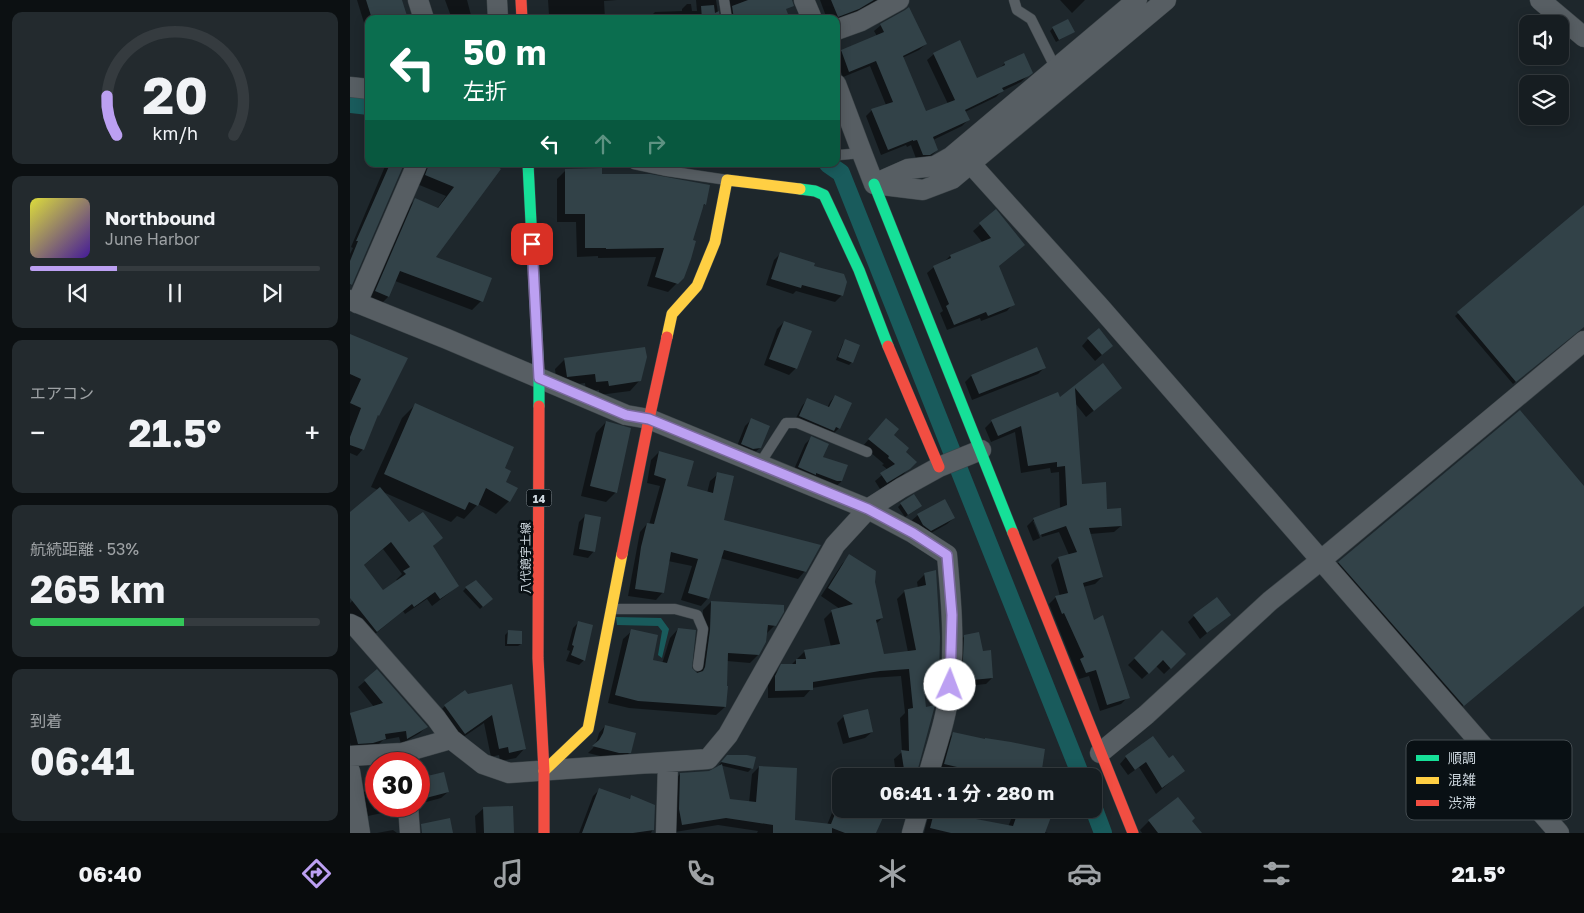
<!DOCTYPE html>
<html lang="ja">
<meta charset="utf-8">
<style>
:root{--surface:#161d21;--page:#232a2e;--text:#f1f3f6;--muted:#9ea2a5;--line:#353b3f;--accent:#bca0f2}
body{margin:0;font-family:"Golos Text","Noto Sans JP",sans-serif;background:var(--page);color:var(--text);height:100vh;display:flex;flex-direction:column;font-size:19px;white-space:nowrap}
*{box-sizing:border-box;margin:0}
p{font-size:16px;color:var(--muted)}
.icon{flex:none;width:28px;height:28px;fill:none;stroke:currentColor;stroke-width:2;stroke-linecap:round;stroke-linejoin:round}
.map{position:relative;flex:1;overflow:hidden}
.panel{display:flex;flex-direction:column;gap:12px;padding:12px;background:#0c1012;width:350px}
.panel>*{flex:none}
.top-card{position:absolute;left:15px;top:15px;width:475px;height:152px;border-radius:10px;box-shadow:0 2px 12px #0003,0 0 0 1px var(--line);background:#0b6e4f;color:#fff;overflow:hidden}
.controls{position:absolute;left:1169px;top:15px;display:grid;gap:10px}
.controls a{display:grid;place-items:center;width:50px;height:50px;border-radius:10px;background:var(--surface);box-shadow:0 2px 12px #0003,0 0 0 1px var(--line);font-size:25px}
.speed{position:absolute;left:15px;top:752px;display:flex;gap:10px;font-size:25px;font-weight:700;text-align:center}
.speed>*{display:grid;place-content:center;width:65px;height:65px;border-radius:50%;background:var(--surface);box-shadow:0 2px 12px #0003,0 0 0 1px var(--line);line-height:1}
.speed .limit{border:8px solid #d22;background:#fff;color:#111}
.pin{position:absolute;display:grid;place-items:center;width:42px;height:42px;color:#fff;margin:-21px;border-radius:10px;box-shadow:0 2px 8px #0006}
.me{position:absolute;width:55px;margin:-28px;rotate:2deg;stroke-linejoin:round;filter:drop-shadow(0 0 4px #0008)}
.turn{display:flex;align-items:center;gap:18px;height:105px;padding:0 15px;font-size:22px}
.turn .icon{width:65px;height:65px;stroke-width:2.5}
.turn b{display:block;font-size:35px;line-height:42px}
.lanes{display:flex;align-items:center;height:48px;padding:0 15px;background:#0003;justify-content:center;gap:25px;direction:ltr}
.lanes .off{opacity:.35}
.big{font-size:38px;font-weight:700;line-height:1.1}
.panel .card{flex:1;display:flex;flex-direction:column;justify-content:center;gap:8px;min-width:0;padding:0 18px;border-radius:10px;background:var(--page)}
.panel .dial{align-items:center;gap:0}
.dial svg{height:130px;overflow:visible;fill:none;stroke:var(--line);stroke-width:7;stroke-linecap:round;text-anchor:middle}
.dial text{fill:var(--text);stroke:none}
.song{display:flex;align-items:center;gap:15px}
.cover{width:60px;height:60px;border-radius:8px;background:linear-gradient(135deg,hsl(60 70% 55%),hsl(260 70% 35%))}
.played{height:5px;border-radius:2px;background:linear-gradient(90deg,var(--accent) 30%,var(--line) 30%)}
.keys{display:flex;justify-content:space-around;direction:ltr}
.heat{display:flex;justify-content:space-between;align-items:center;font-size:28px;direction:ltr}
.charge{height:8px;border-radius:4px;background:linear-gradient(90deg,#34c759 53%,var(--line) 0)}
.trip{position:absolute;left:482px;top:768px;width:270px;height:50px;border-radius:10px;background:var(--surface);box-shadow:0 2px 12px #0003,0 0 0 1px var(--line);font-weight:700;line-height:50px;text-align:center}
.tab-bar{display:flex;height:80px;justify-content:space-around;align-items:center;background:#090c0d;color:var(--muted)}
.tab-bar .icon{width:35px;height:35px}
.tab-bar .selected{color:var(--accent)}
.tab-bar b{font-size:22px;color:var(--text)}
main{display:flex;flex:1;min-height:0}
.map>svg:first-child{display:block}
.water{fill:#195b5c}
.shadow{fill:#0007;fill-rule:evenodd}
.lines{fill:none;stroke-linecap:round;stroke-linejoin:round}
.canal{stroke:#195b5c;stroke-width:18}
.building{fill:#324248;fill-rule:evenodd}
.lane-casing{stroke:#3c4448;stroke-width:11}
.street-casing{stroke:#3c4448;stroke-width:21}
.fast-casing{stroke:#3c4448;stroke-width:12}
.slow-casing{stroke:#3c4448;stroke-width:12}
.jam-casing{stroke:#3c4448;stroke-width:12}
.lane{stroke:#575e63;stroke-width:10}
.street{stroke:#575e63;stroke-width:20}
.fast{stroke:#16e098;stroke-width:11}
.slow{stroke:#ffcf43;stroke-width:11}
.jam{stroke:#f24e42;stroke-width:11}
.route-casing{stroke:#7a689d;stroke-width:12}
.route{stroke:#bca0f2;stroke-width:9}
.labels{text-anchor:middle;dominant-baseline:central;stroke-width:5;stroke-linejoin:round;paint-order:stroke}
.shield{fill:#091014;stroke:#929ba1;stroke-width:1}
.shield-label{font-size:11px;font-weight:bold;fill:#cdd7de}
.street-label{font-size:12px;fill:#cdd7de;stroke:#091014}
.key{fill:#091014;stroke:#444c51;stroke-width:1}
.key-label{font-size:14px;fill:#cdd7de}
</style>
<main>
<section class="panel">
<div class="card dial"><svg viewBox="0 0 100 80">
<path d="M14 69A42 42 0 1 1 86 69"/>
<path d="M14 69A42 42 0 0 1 8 45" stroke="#bca0f2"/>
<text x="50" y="56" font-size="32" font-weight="700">20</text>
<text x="50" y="72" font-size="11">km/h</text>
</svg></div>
<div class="card">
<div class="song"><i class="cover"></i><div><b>Northbound</b><p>June Harbor</p></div></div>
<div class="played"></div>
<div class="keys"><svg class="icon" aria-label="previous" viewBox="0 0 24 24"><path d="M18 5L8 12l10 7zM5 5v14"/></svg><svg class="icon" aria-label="pause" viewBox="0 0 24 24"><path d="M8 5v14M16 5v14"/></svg><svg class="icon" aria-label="next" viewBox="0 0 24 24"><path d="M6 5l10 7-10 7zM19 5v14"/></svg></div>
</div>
<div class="card"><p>エアコン</p>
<div class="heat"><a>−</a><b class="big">21.5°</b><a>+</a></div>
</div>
<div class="card"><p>航続距離 · 53%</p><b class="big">265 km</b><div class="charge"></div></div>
<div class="card"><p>到着</p><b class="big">06:41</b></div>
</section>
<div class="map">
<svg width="1234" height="833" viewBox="0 0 1234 833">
<rect width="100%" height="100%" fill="#1e272c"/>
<!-- water -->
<path class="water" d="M266,617L311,618L319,629L312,658L308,655L312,631L308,626L267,625Z"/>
<!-- shadow -->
<path class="shadow" d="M7,0H51L56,19H19V39Z
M95,0H117L122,19H102Z
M198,0H267L254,1L255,19H202V15H199Z
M346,0H366L369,19H300V17L305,12L332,11V9L337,4H341L342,11H347Z
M374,0H432L439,19H378Z
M470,0H529L499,16L486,21V19H477Z
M710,0H735L722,13Z
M531,25L576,44L569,50L552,58L575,113L598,104L577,60L584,54L609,42L627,80L649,69L655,63L681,72L671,82L652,91L646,97L615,112L618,120L612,126L583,140L587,150L581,156L567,161L561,145L557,147L556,145L531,155L516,116L522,110L536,105L520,66L493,77L486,60V56L491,51L527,36L524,31Z
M703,28L720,34L706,42L700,31Z
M36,164H53L0,285V254L3,248L1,247Z
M66,164H112L118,166L120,164H141L149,169L84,257L131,301L122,310L45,281L38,297L29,306L17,301L57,208L66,199L87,209L96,196L67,184Z
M216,170L251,175L300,176L355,204L352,208L327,283L318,292L297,286L306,257L248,258V256L227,257L226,222H207V179Z
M1234,206V326L1163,384L1105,316Z
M646,211L647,267L663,304L657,311L631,321L630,318L597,330L590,313L593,311L577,273L584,267L594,262L600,256L633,243L623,231Z
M431,253L462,267L492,295L485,302L446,291L443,294L416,285L424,260Z
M434,322L446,368L439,375L414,365L427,329Z
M0,335L28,415L25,418L13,449L7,456L0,453Z
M738,339L755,352L745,361L732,346Z
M496,341L502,362L499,365L486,360L493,343Z
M686,348L694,368L688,374L622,400L615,382L621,376Z
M215,359L290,380L280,391L249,395V390L236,392L235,383L207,387L205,369Z
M752,365L771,388L736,417L725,403L731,485L771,526L764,532L740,534L752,577L745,584L733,587L743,621L778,697L771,704L750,711L739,676L729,679L699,604L706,597L710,596L701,565L708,558L719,555L709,532L692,537L686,521H683L690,538L683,541L677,526L684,519L710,509L709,472L701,473L700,468L671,473L665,432L641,442L635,428L642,421L710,399Z
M485,396L489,428L483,434L444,422L452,406L457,400L477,408L480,402Z
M65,405L153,468L159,501L146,514L128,504L114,519L107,516L101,522L33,492L59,524L91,538L82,547L107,586L99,593L82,606L77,599L55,614L53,611L19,639L0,616V603L4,599L0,593V514L28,490L21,487L52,418ZM33,549L52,574L46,580L48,581L32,591L13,566Z
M401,420L410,448L403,454L385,451L395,426Z
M256,422L266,492L256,502L231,496L246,433Z
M530,426L542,435L554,452L559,468L552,476L530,489L525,481L538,470L532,465L534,464L513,446Z
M461,438L472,457L496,466L491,482L484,488L442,474L455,444Z
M309,452L336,487L357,493L360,481L368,474L372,521L455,571L448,579L370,558L358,598L351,606L331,600L342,566L318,561L313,592L306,600L278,596L290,532L297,524L299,525L310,486L297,483L301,460Z
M1234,488V605L1110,708L986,565L989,562Z
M551,504L567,509L555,517L548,507Z
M568,515L604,518L597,524L574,537L561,521Z
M235,516L244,551L238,558L223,555L229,522Z
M500,556L524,583L532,618L526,624L533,655L558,652L547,599L555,591L568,588L567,582L575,574L585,572L587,679L580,687L572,688L565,776H546L544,759L552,752L550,718L555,713L551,676L521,678L462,688L454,697L418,698V685L424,674L432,666L441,665L455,651L481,647L474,619L482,611L490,609L471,596L492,564Z
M116,588L141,599L130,609L113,591Z
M361,602L425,625L416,634L408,655L400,663L377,661L375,707L366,715L279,708L258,703L273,639L282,631L302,661L312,664L320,638L328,629L340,666L343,673H347L352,639L353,610Z
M879,615L850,639L838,622L844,616Z
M229,622L234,660L229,665L216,661L220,651L217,650L223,628Z
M158,632L171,644L168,646H155V635Z
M812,632L835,654L814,674L806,666L792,679L778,665Z
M615,636L642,678L636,684L607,687L608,642Z
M27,671L76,727L70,733L51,744L49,737L33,740L28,745L2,750L0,743V715L24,707L8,687Z
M161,686L174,749L166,758L150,761L149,755L141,757L134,723L106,742L86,715L95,706L115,692L117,695Z
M494,716L522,732L515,738L493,744L487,723Z
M255,726L280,752L273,759H262L238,753L243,748L247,740L249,733Z
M604,733L634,740L694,750L689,776H585L596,741Z
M776,757L819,760L833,771L806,794L789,767L778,775L770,764Z
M404,758L401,769L398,772L369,765L374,759Z
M409,767L444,821L462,833H407L408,831L368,825L325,832L323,782L330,774L379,800L399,803L402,774Z
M93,773L98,792L91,798L69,804V779Z
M26,785V806H42L37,812L18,816L13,793L20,786Z
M250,789L278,800L281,797L303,829L301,833H229L243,796Z
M828,798L840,821L851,833H792L790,830L799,821Z
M491,801V809H522L533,814L525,833H476L477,825L484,808Z
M134,808L163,833H126L125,816Z
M580,809H628L625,820L658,827L665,809H703L694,832L698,833H574Z
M43,830L47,833H27Z"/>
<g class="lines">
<!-- canal -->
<path class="canal" d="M0,104L19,106
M478,164L491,173L731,776
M744,809L753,833"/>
</g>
<!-- building -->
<path class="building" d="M16,0H52L58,19H22Z
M398,0H442L444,6L436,9L440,19H424L422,14L410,19H384L382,6Z
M481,0H524L509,9L488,17Z
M364,5L365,13L369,11L370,19H352L351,6Z
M559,7L577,44L553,56L576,111L605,100L583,53L610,40L627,78L655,65L654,62L674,53L683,73L679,76L652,88L654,91L615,110L620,120L583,137L588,150L580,155H573L567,140L563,141V140L538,150L521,109L543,102L526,61L499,72L491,50L534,32L530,24L555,10Z
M718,19L725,32L709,40L702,27Z
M40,164H54L2,285L0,284V261L8,241H6Z
M79,164H144L151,169L86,257L142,278L133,302L50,271L39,297L25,291L65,198L88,208L104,187L75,175Z
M252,168V174H300L360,185L356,205L354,204L343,240L346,241L341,259L334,278L328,284L305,277L314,248L256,249V248H235V214H215V169Z
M1234,205V327L1166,382L1107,312Z
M646,209L675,245L649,266L665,305L638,316L636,312L604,325L596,306L599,304L583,266L601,258L600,255L641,238L629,223Z
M430,252L465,263L464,266L494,274L497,282L493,296L452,285L451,288L421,279Z
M434,321L462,331L447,369L419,359Z
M749,328L763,346L752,355L737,338Z
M0,334L58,358L29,416L28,415L14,450L0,445V437L11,408L0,403L11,379L0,374Z
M495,339L510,345L503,363L488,357Z
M295,347L297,357L291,381L259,386L258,381L246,382L245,374L217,377L214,358Z
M687,347L696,368L629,394L621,375Z
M753,363L772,388L744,411L725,388L732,484L756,482L757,509L771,508L772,526L739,528L753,577L733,583L744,620L753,615L780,698L757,705L746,670L736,673L730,659L734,657L714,613L712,614L705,596L718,593L708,557L727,552L716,526L690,535L683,518L717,505L715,466L707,467V462L678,466L671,426L648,436L641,420L708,392L710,397Z
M485,395L502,403L490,429L486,427L484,431L449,416L457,398L479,407Z
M65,403L164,447L155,468L161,471L156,482L168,488L160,502L136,488L128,506L119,502L115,510L34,474Z
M1170,410L1234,486V606L1114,706L988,562Z
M401,418L420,426L411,448L403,449L391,444Z
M536,418L549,429L544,435L559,448L556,452L567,462L560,469L537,483L530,473L545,464L538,458L539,456L518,439Z
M256,421L281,428L267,493L240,486Z
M461,436L479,444L473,457L498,465L492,481H487L466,473V475L448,467Z
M309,451L344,461L337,486L363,493L367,472L384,476L374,520L471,545L456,572L374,550L359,599L338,593L348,559L321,552L314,593L285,589L291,547L297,523L304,524L316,479L304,475Z
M30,487L59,522L73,512L93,538L83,546L109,586L90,599L85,592L64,607L62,604L27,632L0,598V512ZM41,542L60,567L53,571L56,574L33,590L14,565Z
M564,494L572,506L558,515L550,503Z
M595,499L605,518L581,531L573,525L567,514Z
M235,514L251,517L245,552L229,549Z
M499,554L526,571L525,582L533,618L526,620L534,654L566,650L554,590L576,585L574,573L586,570L590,637L589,679L573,681L576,707L585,705L566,776H555L551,750L559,751L558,709L563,708L559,669L530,671L463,682V690L425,691V676L431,664H446V659H456L454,650L490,644L481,610L503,604L478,588Z
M126,580L143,599L133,607L115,587Z
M867,597L881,615L857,633L843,615Z
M361,601L434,605V612L426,626L418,625L416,642L409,655L378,653L377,686H378L376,707L288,701L265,695L281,629L308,635L303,660L317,663L328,628L346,630L342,668L347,673L353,671L355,667L360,630Z
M228,621L243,625L235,661L221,655L224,646L222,645Z
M158,630L172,631V644H157Z
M812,630L836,654L821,669L813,660L799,674L784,658Z
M629,632L633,651L641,650L643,678L612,681L614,635Z
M27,669L78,727L57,739L56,731L35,734L36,739L23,743L8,744L0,713L33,703L14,680Z
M162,684L176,749L159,753L158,747L149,749L142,715L115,734L94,705L115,690L118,694Z
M518,709L523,732L499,738L493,715Z
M255,725L286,733L281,753H269L242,746L249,740L253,733Z
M603,732L635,739V738L661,742L695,749L691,776H680L656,772L655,774L620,768V770L594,764Z
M803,736L819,758L823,755L835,771L812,788L796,762L785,770L775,756Z
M377,755H397L406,757L403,769L371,762Z
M372,764L380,799L406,802L409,766L447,768L445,820L481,824L487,809H525L535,813L526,833H495L482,828V833H423V825L376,818L332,825L329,809L330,773L359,771Z
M94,772L99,792L72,799L69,786V778Z
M249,788L280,799L281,795L305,805L304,830L283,833H232Z
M828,797L845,818L842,821L852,833H808L798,820Z
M163,806L164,833H134L133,807Z
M585,809H629L626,819L663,826L669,809H704L695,833H601L580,828Z
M100,818L103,833H72L71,824Z"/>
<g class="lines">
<!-- lane casing -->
<g class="lane-casing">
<path id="lane" d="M374,0L377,19
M664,0L667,10L681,19L706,69
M486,152L489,155L512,153
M284,164L317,171L377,180
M409,465L436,423H447L517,452
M263,609H325L347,615L353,629L348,666"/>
</g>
<!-- street casing -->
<g class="street-casing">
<path id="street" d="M68,0L74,19
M147,0L148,19
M454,0L462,19
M1190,0L1234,37
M486,30L511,21L549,0
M486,84L512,153L524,184
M0,87L19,89
M621,164L750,307L1209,833
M524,184L573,190L602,179L816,0
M524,184L558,169L585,166L601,157L787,0
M0,300L97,339L276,415L299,419L518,509L563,533L597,555C601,598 605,643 600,686C597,717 586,747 578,776
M7,303L67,164
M0,624L6,627L86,718L101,739L133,764L159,773L358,759L378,735L485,545L518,509L551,488L589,467L631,450
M750,753L796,715L920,601L970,561L1234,341
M0,756L52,753L101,739
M0,771L10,833
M58,806L60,833
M316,833L318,763
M562,833L569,809"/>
</g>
<!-- fast casing -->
<g class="fast-casing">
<path id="fast" d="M178,164L189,378V406
M524,184L663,533
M450,189L465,191L474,195L509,270L538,346"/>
</g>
<!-- slow casing -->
<g class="slow-casing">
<path id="slow" d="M317,337L322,314L347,286L365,242L377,180L450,189
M194,771L238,729L272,554"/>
</g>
<!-- jam casing -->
<g class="jam-casing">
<path id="jam" d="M171,0L172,19
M538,346L589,467
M189,406L188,658L194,771V833
M663,533L783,833
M272,554L299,419L317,337"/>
</g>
<!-- lane -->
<use href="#lane" class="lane"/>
<!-- street -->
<use href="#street" class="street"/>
<!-- fast -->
<use href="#fast" class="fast"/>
<!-- slow -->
<use href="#slow" class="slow"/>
<!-- jam -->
<use href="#jam" class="jam"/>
</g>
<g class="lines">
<!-- route casing -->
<g class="route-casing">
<path id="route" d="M182,244L189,378L276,415L299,419L518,509L563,533L597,555L602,615L600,685"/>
</g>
<!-- route -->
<use href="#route" class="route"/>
</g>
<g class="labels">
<!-- shield labels -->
<rect class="shield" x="176.5" y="489.5" width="25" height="17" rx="4"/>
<g class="shield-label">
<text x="189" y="498">14</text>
</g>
<!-- street labels -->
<g class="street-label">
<text transform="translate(175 558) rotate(-90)">八代鏡宇土線</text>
</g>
</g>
<!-- legend -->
<rect x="1056" y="740" width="166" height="80" rx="8" class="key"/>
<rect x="1066" y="755" width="23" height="6" fill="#16e098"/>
<rect x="1066" y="777" width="23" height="7" fill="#ffcf43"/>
<rect x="1066" y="800" width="23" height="6" fill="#f24e42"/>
<g class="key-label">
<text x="1098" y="763">順調</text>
<text x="1098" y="785">混雑</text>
<text x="1098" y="808">渋滞</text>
</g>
</svg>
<div class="controls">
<a><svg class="icon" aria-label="sound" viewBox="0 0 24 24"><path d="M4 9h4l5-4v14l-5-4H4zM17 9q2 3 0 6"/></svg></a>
<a><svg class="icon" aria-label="layers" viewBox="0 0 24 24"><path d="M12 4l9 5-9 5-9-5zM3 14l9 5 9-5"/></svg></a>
</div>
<div class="speed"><div class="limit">30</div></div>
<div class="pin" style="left:182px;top:244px;background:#d93025"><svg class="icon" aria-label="arrive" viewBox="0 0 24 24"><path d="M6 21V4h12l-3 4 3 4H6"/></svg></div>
<svg class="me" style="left:600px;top:685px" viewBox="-20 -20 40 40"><circle r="19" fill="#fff"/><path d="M0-13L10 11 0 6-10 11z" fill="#bca0f2"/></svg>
<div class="trip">06:41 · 1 分 · 280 m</div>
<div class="top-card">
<div class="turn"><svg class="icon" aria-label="left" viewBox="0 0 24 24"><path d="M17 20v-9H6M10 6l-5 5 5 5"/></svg><div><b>50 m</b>左折</div></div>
<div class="lanes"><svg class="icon" aria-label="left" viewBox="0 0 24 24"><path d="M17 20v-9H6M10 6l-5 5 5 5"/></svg><svg class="icon off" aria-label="ahead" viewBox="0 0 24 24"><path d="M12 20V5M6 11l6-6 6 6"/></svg><svg class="icon off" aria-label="right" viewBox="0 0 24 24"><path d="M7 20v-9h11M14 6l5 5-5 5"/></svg></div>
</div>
</div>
</main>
<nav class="tab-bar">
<b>06:40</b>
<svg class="icon selected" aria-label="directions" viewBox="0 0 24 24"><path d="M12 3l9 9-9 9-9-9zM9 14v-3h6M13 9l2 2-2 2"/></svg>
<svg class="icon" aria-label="music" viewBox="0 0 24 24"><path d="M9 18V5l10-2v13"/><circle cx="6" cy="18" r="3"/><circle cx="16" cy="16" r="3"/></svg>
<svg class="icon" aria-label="phone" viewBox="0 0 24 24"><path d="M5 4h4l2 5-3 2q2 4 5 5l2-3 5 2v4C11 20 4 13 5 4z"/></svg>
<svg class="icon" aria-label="climate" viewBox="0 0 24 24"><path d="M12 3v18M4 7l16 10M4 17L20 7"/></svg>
<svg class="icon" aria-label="car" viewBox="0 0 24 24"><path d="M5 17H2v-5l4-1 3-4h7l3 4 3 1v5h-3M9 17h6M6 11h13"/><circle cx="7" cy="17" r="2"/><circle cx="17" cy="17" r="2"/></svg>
<svg class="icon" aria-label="filters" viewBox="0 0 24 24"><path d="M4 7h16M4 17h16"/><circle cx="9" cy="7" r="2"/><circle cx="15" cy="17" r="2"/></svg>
<b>21.5°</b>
</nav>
